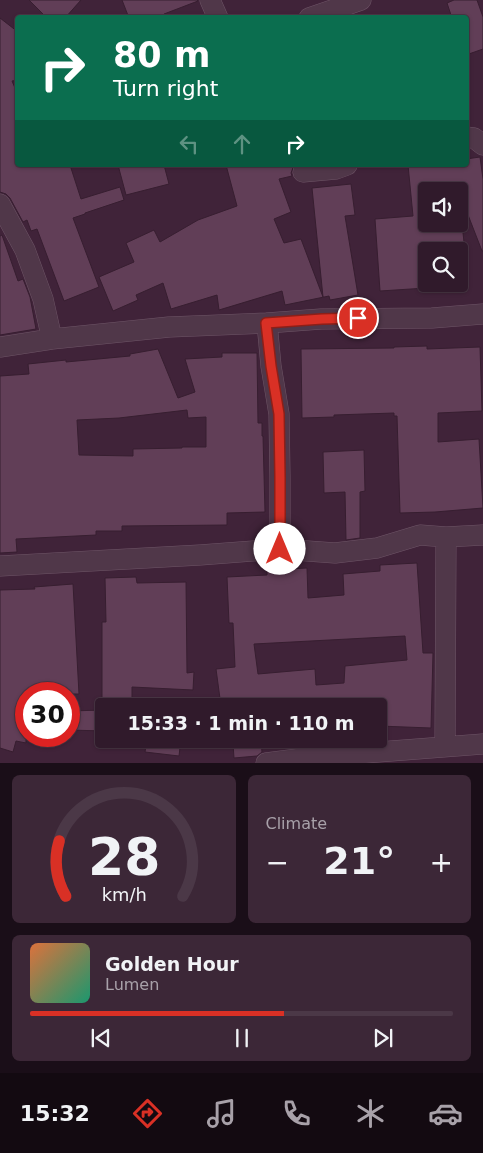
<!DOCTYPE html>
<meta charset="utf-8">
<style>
:root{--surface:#301a2b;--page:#3c2737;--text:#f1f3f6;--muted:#a8a1a9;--line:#4b3847;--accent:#d93025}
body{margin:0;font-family:"DejaVu Sans",sans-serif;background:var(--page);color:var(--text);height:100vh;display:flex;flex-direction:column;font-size:19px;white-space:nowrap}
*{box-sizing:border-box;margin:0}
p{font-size:16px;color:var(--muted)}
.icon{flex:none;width:28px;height:28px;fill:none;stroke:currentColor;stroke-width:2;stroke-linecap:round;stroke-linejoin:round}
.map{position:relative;height:763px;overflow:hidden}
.details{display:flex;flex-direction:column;gap:12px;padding:12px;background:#1a0e18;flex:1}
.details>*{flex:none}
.banner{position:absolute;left:15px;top:15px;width:454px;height:152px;border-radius:5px;box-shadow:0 1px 4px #0004,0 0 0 1px var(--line);background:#0b6e4f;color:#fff;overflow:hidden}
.controls{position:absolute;left:418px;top:182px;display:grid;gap:10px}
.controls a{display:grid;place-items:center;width:50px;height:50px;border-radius:5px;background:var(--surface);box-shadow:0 1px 4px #0004,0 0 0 1px var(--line);font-size:25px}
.speed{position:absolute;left:15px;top:682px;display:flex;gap:10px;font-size:25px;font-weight:700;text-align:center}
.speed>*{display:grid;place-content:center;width:65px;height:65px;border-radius:50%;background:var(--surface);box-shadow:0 1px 4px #0004,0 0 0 1px var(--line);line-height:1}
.speed .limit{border:8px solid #d22;background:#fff;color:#111}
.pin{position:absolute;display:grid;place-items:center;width:42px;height:42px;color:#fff;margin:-21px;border:2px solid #fff;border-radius:50%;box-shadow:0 1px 5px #0007}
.me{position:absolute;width:55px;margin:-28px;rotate:0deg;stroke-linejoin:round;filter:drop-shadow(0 0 4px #0008)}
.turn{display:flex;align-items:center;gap:18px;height:105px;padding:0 15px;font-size:22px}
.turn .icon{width:65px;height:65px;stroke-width:2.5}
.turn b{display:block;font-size:35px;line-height:42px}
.lanes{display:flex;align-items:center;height:48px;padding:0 15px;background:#0003;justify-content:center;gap:25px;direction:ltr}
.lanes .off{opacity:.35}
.big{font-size:38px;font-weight:600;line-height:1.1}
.details .card{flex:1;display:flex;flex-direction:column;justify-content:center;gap:8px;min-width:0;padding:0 18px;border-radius:8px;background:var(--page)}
.details .dial{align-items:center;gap:0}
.dial svg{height:130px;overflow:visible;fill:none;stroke:var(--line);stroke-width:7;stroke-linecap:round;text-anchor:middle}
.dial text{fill:var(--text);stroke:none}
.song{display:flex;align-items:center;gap:15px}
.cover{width:60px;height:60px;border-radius:8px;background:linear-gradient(135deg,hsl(20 70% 55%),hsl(160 70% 35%))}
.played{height:5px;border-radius:2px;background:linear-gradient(90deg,var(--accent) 60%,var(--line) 60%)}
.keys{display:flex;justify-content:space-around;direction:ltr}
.heat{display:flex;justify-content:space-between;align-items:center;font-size:28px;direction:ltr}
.details .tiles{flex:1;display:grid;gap:12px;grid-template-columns:1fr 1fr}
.card:last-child{grid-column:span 2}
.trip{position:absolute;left:95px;top:698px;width:292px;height:50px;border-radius:5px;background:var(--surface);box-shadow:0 1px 4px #0004,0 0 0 1px var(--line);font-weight:600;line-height:50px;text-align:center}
.dock{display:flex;height:80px;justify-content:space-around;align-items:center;background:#130a11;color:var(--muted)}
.dock .icon{width:35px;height:35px}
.dock .on{color:var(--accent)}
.dock b{font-size:22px;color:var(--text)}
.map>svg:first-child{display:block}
.building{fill:#613e57;stroke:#371e30;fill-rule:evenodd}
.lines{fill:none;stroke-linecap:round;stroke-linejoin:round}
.street-casing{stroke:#6e5567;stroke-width:21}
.street{stroke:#503749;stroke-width:20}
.route-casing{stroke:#8d1f18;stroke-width:12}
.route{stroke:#d93025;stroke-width:9}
</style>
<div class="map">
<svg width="483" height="763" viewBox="0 0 483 763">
<rect width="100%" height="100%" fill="#402339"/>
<!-- building -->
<path class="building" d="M29,0H81L65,18H47Z
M122,0H197L198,1L164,14L166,18H129Z
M454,0H477L483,17V49L466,55V18H452L447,3Z
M0,18L18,32V80L12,81L18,95V165H70L81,199L120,187L124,200L85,213V214L73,218L99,287L64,301L37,229L31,231L27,220L23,222L10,198L6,194L0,192Z
M480,157L483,179V251H482L463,202L459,203V191H426V224H462L465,251H426V288L380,291L375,219L413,216L408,165H466V159Z
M118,165H164L169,184L126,195Z
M226,165H294L291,173L292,176L279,179L291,212L274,219L284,243L301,239L323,297L312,188L351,184L355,215L345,216L358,295L330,300L329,296L285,305L282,291L219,310L217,295L171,309L163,283L136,295L138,300L113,311L99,277L134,262L126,243L154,230L160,242L198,220L237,206Z
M2,235L18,281L23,279L30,297L36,329L0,335V236Z
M427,346V349L480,347L482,411L438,413V442L479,439L483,508L435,512L400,513L397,416H394V413L334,415V417L302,418L301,349L394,348V347Z
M158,349L178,398L195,392L185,359L222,357V353H257L258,423H262V436H263L265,512L227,513V525L122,526V531H96V535L16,539L17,552L0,553V376L29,374L28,364L66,360V362L130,356V354ZM187,410L188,418L206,417V447H182V448L133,449V456L79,455L77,420L119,418Z
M364,450L365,491L360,492V538L346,540L345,492L324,493L323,452Z
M417,563L423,653H433L431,728L379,726V706H221L216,669L235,667L233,623H229L227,577L267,575V570L307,568L308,598L344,595L343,574L380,571V565ZM405,636L407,660L345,666L344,683L316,685L315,669L258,674L254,644Z
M136,577L137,583L186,582L187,673L194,672L193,690L132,687V706H102V622H106L105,578Z
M73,584L79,694H26V706L20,726L26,727V743L16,741L13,752L0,748V590L35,589L34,587Z
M104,710V731L69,730V711Z
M147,739H181L179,756L145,752Z
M261,741L262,752L257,756L234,758L233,744Z"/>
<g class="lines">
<!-- street casing -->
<g class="street-casing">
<path id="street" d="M210,0L218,18
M309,18L361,0
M466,137L474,138L483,145
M303,172L336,169L347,165
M0,204L25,250L43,299L52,339
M267,323L271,366L279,414L280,477V549
M0,347L52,339L169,327L267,323L321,319L432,318L483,314
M0,566L200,555L280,549L335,553L377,548L420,535L446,537L483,535
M445,746L446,537
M266,763L313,757L483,744"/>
</g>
<!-- street -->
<use href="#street" class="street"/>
</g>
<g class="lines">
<!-- route casing -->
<g class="route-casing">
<path id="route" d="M280,549V477L279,414L271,366L266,323L322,319L358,318"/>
</g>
<!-- route -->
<use href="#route" class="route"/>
</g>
</svg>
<div class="controls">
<a><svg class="icon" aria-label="sound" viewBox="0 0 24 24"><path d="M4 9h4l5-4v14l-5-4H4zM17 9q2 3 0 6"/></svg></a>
<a><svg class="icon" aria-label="search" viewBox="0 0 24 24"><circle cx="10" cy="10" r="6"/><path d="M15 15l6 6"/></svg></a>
</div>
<div class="speed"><div class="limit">30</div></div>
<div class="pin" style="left:358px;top:318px;background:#d93025"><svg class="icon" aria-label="arrive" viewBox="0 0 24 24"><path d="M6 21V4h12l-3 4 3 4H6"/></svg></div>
<svg class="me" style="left:280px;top:549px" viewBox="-20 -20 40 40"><circle r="19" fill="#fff"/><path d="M0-13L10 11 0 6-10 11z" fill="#d93025"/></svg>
<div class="trip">15:33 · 1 min · 110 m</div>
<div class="banner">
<div class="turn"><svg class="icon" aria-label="right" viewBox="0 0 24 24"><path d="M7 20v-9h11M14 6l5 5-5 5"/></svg><div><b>80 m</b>Turn right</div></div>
<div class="lanes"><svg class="icon off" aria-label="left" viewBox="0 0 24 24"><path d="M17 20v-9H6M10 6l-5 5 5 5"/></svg><svg class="icon off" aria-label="ahead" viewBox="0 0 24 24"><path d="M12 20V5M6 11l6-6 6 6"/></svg><svg class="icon" aria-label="right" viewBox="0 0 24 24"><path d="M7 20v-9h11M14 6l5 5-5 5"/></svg></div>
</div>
</div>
<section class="details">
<div class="tiles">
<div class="card dial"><svg viewBox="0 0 100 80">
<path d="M14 69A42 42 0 1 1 86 69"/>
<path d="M14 69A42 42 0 0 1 10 35" stroke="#d93025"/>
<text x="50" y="56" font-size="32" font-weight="700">28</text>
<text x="50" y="72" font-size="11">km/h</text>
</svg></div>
<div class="card"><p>Climate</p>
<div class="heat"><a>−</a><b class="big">21°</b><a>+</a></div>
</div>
<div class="card">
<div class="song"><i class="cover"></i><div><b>Golden Hour</b><p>Lumen</p></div></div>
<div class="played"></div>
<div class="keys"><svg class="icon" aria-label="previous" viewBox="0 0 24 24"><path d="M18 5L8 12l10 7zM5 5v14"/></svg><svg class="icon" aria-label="pause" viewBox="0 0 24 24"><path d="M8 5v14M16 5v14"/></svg><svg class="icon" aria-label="next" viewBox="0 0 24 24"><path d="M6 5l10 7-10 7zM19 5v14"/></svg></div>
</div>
</div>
</section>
<nav class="dock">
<b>15:32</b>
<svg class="icon on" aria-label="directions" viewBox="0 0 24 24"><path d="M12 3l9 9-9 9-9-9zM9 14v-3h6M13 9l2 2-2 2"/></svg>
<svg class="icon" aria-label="music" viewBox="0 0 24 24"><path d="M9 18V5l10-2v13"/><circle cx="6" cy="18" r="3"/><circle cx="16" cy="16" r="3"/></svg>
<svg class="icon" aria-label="phone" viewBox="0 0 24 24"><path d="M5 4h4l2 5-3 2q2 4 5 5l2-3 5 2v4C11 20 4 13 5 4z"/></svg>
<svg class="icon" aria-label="climate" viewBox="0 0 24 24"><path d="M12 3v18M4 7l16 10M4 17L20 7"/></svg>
<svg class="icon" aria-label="car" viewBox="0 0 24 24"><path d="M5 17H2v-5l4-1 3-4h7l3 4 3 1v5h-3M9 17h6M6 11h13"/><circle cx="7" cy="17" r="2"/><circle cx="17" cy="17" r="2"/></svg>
</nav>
